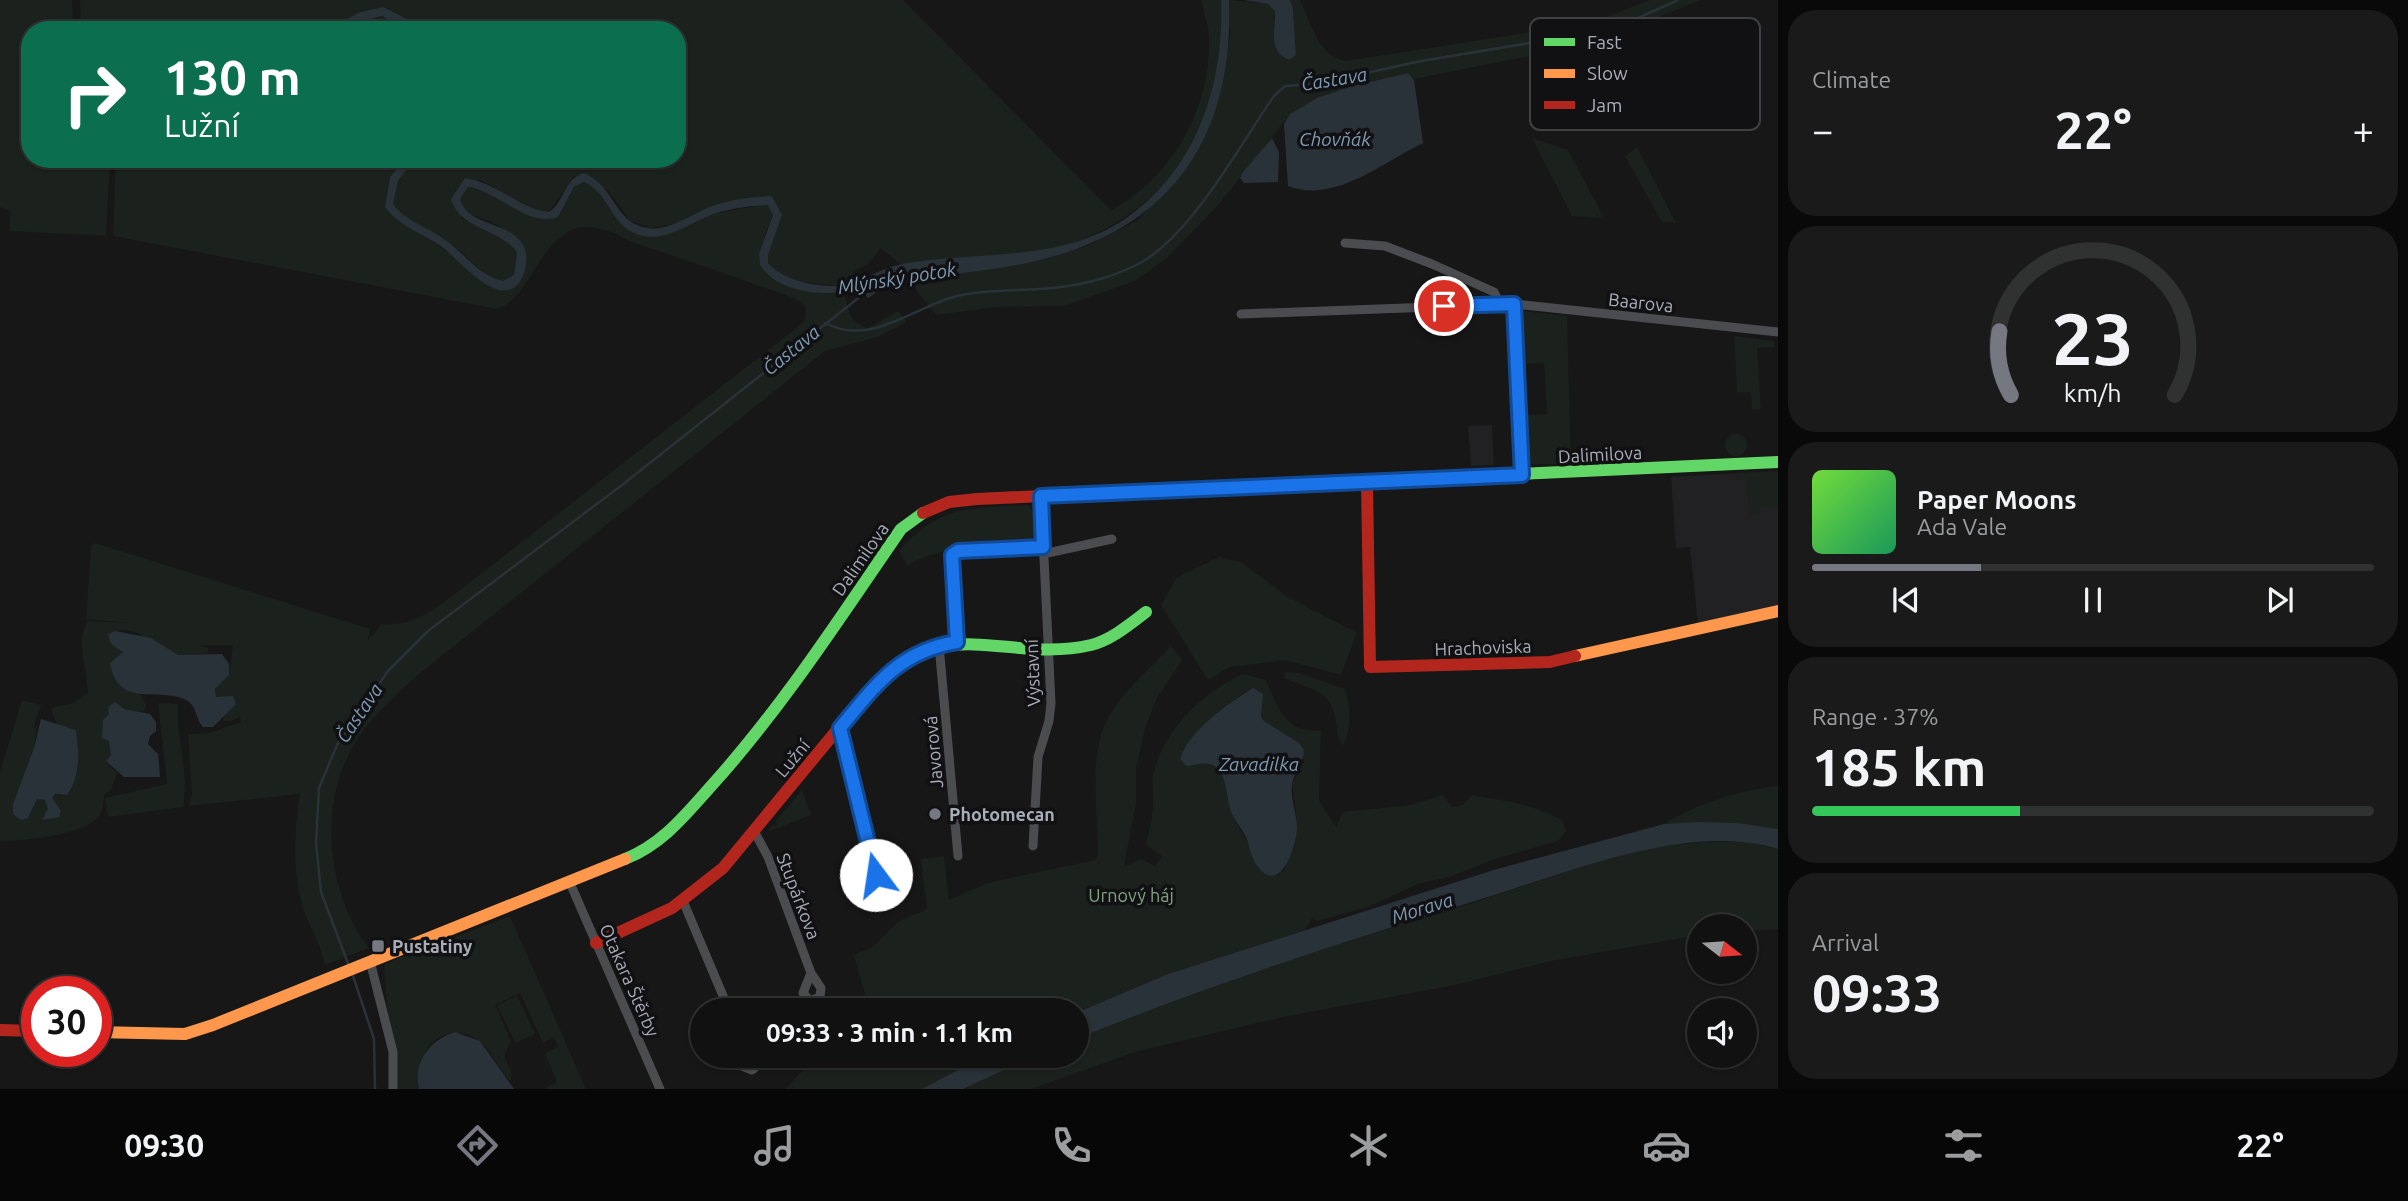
<!DOCTYPE html>
<meta charset="utf-8">
<style>
:root{--surface:#111;--page:#1a1a1a;--text:#f1f3f6;--muted:#9c9d9f;--line:#303131;--accent:#757880}
body{margin:0;font-family:Ubuntu,sans-serif;background:var(--page);color:var(--text);height:100vh;display:flex;flex-direction:column;font-size:26px;white-space:nowrap}
*{box-sizing:border-box;margin:0}
p{font-size:23px;color:var(--muted)}
.icon{flex:none;width:38px;height:38px;fill:none;stroke:currentColor;stroke-width:2;stroke-linecap:round;stroke-linejoin:round}
.map{position:relative;flex:1;overflow:hidden}
.sheet{display:flex;flex-direction:column;gap:10px;padding:10px;background:#090909;width:630px}
.sheet>*{flex:none}
.guide{position:absolute;left:21px;top:21px;width:665px;height:147px;border-radius:28px;box-shadow:0 2px 5px #0004,0 0 0 2px var(--line);background:#0b6e4f;color:#fff;overflow:hidden}
.needle{width:46px;rotate:107deg}
.fabs{position:absolute;left:1687px;top:914px;display:grid;gap:14px}
.fabs a{display:grid;place-items:center;width:70px;height:70px;border-radius:50%;background:var(--surface);box-shadow:0 2px 5px #0004,0 0 0 2px var(--line);font-size:35px}
.speed{position:absolute;left:21px;top:976px;display:flex;gap:14px;font-size:35px;font-weight:700;text-align:center}
.speed>*{display:grid;place-content:center;width:91px;height:91px;border-radius:50%;background:var(--surface);box-shadow:0 2px 5px #0004,0 0 0 2px var(--line);line-height:1}
.speed .limit{border:10px solid #d22;background:#fff;color:#111}
.pin{position:absolute;display:grid;place-items:center;width:60px;height:60px;color:#fff;margin:-30px;border:4px solid #fff;border-radius:50%;box-shadow:0 2px 7px #0007}
.me{position:absolute;width:77px;margin:-38px;rotate:346deg;stroke-linejoin:round;filter:drop-shadow(0 0 5px #0008)}
.turn{display:flex;align-items:center;gap:24px;height:147px;padding:0 28px;font-size:32px}
.turn .icon{width:91px;height:91px;stroke-width:2.5}
.turn b{display:block;font-size:49px;line-height:60px}
.big{font-size:52px;font-weight:700;line-height:1.1}
.sheet .tile{flex:1;display:flex;flex-direction:column;justify-content:center;gap:10px;min-width:0;padding:0 24px;border-radius:28px;background:var(--page)}
.sheet .dial{align-items:center;gap:0}
.dial svg{height:182px;overflow:visible;fill:none;stroke:var(--line);stroke-width:7;stroke-linecap:round;text-anchor:middle}
.dial text{fill:var(--text);stroke:none}
.song{display:flex;align-items:center;gap:21px}
.cover{width:84px;height:84px;border-radius:10px;background:linear-gradient(135deg,hsl(100 70% 55%),hsl(150 70% 35%))}
.played{height:7px;border-radius:4px;background:linear-gradient(90deg,var(--accent) 30%,var(--line) 30%)}
.keys{display:flex;justify-content:space-around;direction:ltr}
.heat{display:flex;justify-content:space-between;align-items:center;font-size:38px;direction:ltr}
.charge{height:10px;border-radius:5px;background:linear-gradient(90deg,#34c759 37%,var(--line) 0)}
.trip{position:absolute;left:690px;top:998px;width:399px;height:70px;border-radius:35px;background:var(--surface);box-shadow:0 2px 5px #0004,0 0 0 2px var(--line);font-weight:700;line-height:70px;text-align:center}
.menu{display:flex;height:112px;justify-content:space-around;align-items:center;background:#070707;color:var(--muted)}
.menu .icon{width:49px;height:49px}
.menu .on{color:var(--accent)}
.menu b{font-size:32px;color:var(--text)}
main{display:flex;flex:1;min-height:0}
.map>svg:first-child{display:block}
.built{fill:#212124}
.green{fill:#1b211c;fill-rule:evenodd}
.water{fill:#2a3239}
.lines{fill:none;stroke-linecap:round;stroke-linejoin:round}
.stream{stroke:#2a3239;stroke-width:2.5}
.street{stroke:#4b4c50;stroke-width:9}
.fast{stroke:#63d668;stroke-width:12}
.slow{stroke:#ff974d;stroke-width:12}
.jam{stroke:#b3261e;stroke-width:12}
.route-casing{stroke:#114b97;stroke-width:18}
.route{stroke:#1a73e8;stroke-width:12}
.poi-dot{fill:#757880;stroke:#111113;stroke-width:2.5}
.labels{text-anchor:middle;dominant-baseline:central;stroke-width:7;stroke-linejoin:round;paint-order:stroke}
.street-label{font-size:18px;fill:#a8adb8;stroke:#111113}
.poi-label{font-size:18px;font-weight:bold;fill:#a8adb8;stroke:#111113;text-anchor:start}
.park-label{font-size:18px;fill:#7fa381;stroke:#111113}
.water-label{font-size:19px;font-style:italic;fill:#7f9bb3;stroke:#111113}
.key{fill:#111113;stroke:#3e4045;stroke-width:2}
.key-label{font-size:19px;fill:#a8adb8}
</style>
<main>
<div class="map">
<svg width="1778" height="1089" viewBox="0 0 1778 1089">
<rect width="100%" height="100%" fill="#171717"/>
<!-- built -->
<path class="built" d="M1492,425L1494,465L1471,466L1468,426Z
M1778,471V605L1698,625L1690,547L1676,548L1671,477Z"/>
<!-- green -->
<path class="green" d="M0,0H72L73,30H30V159H110L106,236L10,231V211L0,207Z
M80,0H903L1111,210C1172,177 1209,112 1209,42C1210,27 1203,14 1202,0H1221C1223,45 1217,95 1198,136C1172,191 1105,242 1044,250C997,258 948,257 901,265L881,248L868,264L855,271L843,285C820,285 783,283 768,263V255L782,215L771,196L699,211L674,224L651,228L630,221L608,190L574,176L549,212L538,211L480,180L455,190L462,219L504,238L517,252L514,275L503,281C478,274 469,256 449,242C430,229 407,222 393,204L398,181L414,159H677V30H417C385,0 362,8 327,30H81Z
M1229,0L1268,4L1275,11L1274,33L1289,60L1296,55L1293,9L1290,0H1300C1311,22 1318,56 1345,61L1591,23L1650,0H1701L1590,44L1414,79L1407,73L1352,86L1317,98L1290,114L1220,203L1167,258L1135,281L1064,306L995,307L936,315L908,280L1085,247L1138,220L1195,156L1230,37Z
M382,16L406,30H342L361,20Z
M1532,138L1568,150L1604,218L1572,216Z
M1637,147L1676,223L1662,222L1625,156Z
M116,159H405L390,177L385,207C400,226 420,232 439,246C463,261 474,281 503,289L525,271V249C515,241 505,230 495,224C480,215 465,218 459,199L468,187L488,192L517,209L558,217L574,187L584,182L594,187L615,217L636,234L717,213L768,204L773,214L765,235L760,265L823,293L844,294C848,310 850,323 868,328L898,311L907,322L878,337L825,351L419,674C396,695 374,714 357,740C317,801 326,892 369,948L325,965C321,945 310,928 303,908C292,874 294,829 300,794L189,806L192,793L188,734L209,733L241,722L240,717L231,721H222L228,710L216,697L215,689L229,675L233,645H198L209,648L207,654C198,653 189,656 180,655C158,653 139,619 108,634L123,652L120,686L140,694L146,705L144,712L124,709L110,714L111,755L106,762L117,773L111,790L105,794C103,800 103,809 100,815C87,835 23,841 0,841V772L22,700L41,705L33,729L37,726L34,748L13,804L28,818L37,799L45,800L48,810L54,805L52,798L55,794L62,796L78,770L76,730L57,724L51,710L53,707L74,703L88,692C87,672 75,637 88,621L128,623L86,619L91,546L95,543L370,629L368,640L382,624C415,627 435,608 460,590L794,330L805,320L806,306C795,296 776,292 762,287C720,271 677,258 635,243C626,241 619,234 611,232C600,228 584,225 574,229C537,244 529,299 497,309L113,236Z
M1524,311L1567,316L1571,464H1525L1518,318ZM1544,363L1547,414L1528,415L1525,364Z
M1734,336L1774,341V347L1757,348L1761,409H1752L1751,392L1737,393Z
M1725 445a11 11 0 1 1 22 0a11 11 0 1 1-22 0Z
M1778,471V506L1760,507V514L1750,516L1746,479L1735,480V474L1742,476L1746,473Z
M1027,505L1036,513L1037,533L1030,542L956,546C939,555 925,554 907,566L899,551C938,505 971,508 1027,505Z
M1219,557L1241,562L1288,597L1357,633L1341,675L1285,660L1230,667L1208,680L1161,605L1177,577Z
M1171,646L1182,660L1156,700L1145,729L1136,768V803L1124,867L1141,859L1155,866L1162,856L1146,845C1149,831 1153,817 1153,802C1154,793 1151,784 1153,775C1163,730 1202,693 1243,674L1266,680C1277,707 1287,735 1321,730L1319,800L1336,827L1343,812L1411,805L1443,795L1452,807L1463,805L1472,795C1509,802 1527,802 1562,820L1566,831L1558,841L1492,860L1450,877L1420,883L1368,907L1317,921L1312,918L1305,930L1168,974L1076,1013V1010H860L865,994L854,955L874,946L899,921L927,909L921,859L944,856L949,900L987,883L1095,860L1098,855C1098,813 1088,758 1107,720C1121,693 1150,669 1171,646ZM1253,688L1264,721L1299,743L1304,762L1292,784L1296,814L1293,850L1284,870L1277,875C1259,856 1242,838 1232,813C1226,799 1228,778 1216,767C1210,761 1203,763 1195,765L1184,748L1238,697Z
M1285,672L1299,673L1345,689C1351,709 1352,726 1343,746C1337,737 1337,730 1336,720C1330,688 1310,690 1284,678Z
M158,703L178,704C176,738 190,774 183,807L108,817L105,798L167,784Z
M1778,786V829L1738,823L1664,824C1696,804 1740,790 1778,786Z
M802,790L811,815L767,832L773,825L778,826L776,821Z
M1742,841L1778,849V929L1745,931V926H1699V935L1551,961L1455,985L1283,1017L1135,1052L1031,1089H963L1036,1055H1076V1039C1208,986 1342,942 1478,901C1529,885 1580,866 1631,852C1666,843 1705,842 1742,841Z
M510,916L586,1089H544L557,1082L545,1054L558,1046L554,1037L543,1043L520,993L495,1005L511,1041L504,1056L511,1071V1081C499,1071 495,1057 485,1046C469,1028 443,1029 428,1047C421,1056 417,1079 419,1089H394L384,964Z
M517,996L535,1034L515,1043L497,1005Z
M818,1055H986L922,1089H785Z"/>
<!-- water -->
<path class="water" d="M1221,0H1229C1234,129 1178,222 1051,257C1006,270 955,273 908,280L887,285L868,298L861,289C831,297 779,295 760,265L759,254L773,215L768,205C750,206 731,208 714,214C687,223 662,247 632,232C610,221 607,192 584,182L574,187L558,217C527,228 499,191 468,187L460,199C468,228 513,220 525,249C528,257 526,268 523,276C504,317 459,259 442,247C422,233 400,227 385,207L390,177L405,159H414L398,181L393,204C406,221 427,227 444,239C466,254 476,274 503,281L514,275L517,252C498,227 461,231 451,199L465,178C498,183 524,211 549,212C566,201 562,180 584,173C612,185 614,215 637,225C665,237 688,214 713,206C731,199 752,197 772,196L782,215L768,255V263C781,280 822,289 842,285C863,282 881,268 902,264C979,250 1068,264 1133,213C1200,162 1224,80 1221,0Z
M1244,0H1290L1293,9L1296,55L1289,60C1267,50 1276,31 1275,11L1268,4Z
M383,7L407,19L417,30H406L382,16C363,19 346,30 327,30L358,13Z
M1408,73L1414,80L1423,143C1383,162 1335,204 1288,186L1284,124L1290,114L1317,98L1352,86Z
M1272,138L1279,152L1278,182L1244,183L1240,178L1243,172Z
M115,631L151,638L178,655L222,654L229,664V675L215,689L216,697L233,696L236,704L213,727H203C195,718 198,707 186,700C159,686 118,710 110,663L123,652L111,644L108,634Z
M1253,688L1263,694L1261,716L1264,721L1299,743L1304,750C1303,764 1294,772 1292,785C1290,798 1297,815 1297,827C1297,845 1281,896 1258,867C1251,859 1250,846 1246,837C1242,829 1236,822 1232,814C1226,800 1228,779 1217,768C1209,760 1197,765 1187,766L1180,759C1189,730 1228,704 1253,688Z
M115,702L124,709L150,714L156,722V731L150,736L148,744L158,754L160,777H124L106,761L111,755L109,741L102,738L103,720L109,714L108,707Z
M41,719L76,730C79,754 81,775 67,795L55,794L52,798L61,811L59,817L42,820L48,809L45,800L37,799L28,818L21,820L13,814V804L34,748Z
M1696,822L1738,823L1778,829V849C1686,821 1567,874 1478,900C1342,942 1208,986 1076,1039V1013L1168,974L1497,869L1664,824Z
M455,1032L480,1041L514,1089H419C413,1061 430,1040 455,1032Z
M986,1055H1036L963,1089H922Z"/>
<g class="lines">
<!-- stream -->
<path class="stream" d="M825,323C868,346 909,311 950,298C985,288 1024,292 1061,287C1087,284 1119,275 1142,262C1194,231 1239,146 1274,96L1285,86L1316,84L1421,61L1572,36L1636,19L1678,0
M349,966L321,892L316,843L319,788L337,745L388,671L428,631L622,485L866,292
M352,973L374,1039L375,1089"/>
<!-- street -->
<path class="street" d="M1345,243L1385,246L1432,264L1494,292L1500,304
M1514,304L1522,475
M1241,314L1514,304L1778,332
M1043,554L1112,539
M957,642L952,555L959,551L1043,547
M939,645L958,856
M840,728L876,875L880,895L878,904L874,907L865,905L861,897L876,875
M754,831L768,857L811,973L821,988L820,997L810,1001L803,993L811,973
M1033,846L1038,757L1049,721L1051,703L1041,496
M570,883L660,1089
M683,901L729,1010
M370,961L393,1052V1089
M740,1055L742,1066L752,1070L760,1063L759,1055"/>
<!-- fast -->
<path class="fast" d="M1283,485L1778,462
M875,684C947,612 1009,664 1091,645C1111,640 1129,625 1146,612
M625,859C663,844 686,814 713,784C784,705 841,616 901,529L923,513"/>
<!-- slow -->
<path class="slow" d="M1575,656L1778,611
M96,1032L185,1034L213,1025L625,859"/>
<!-- jam -->
<path class="jam" d="M1367,482L1370,667L1550,662L1575,656
M923,513L949,502L977,499L1283,485
M596,943L672,908L723,868L875,684
M0,1030L37,1031"/>
</g>
<g class="lines">
<!-- route casing -->
<g class="route-casing">
<path id="route" d="M876,875L840,728C875,686 899,651 957,642L952,555L958,551L1043,547L1041,496L1522,475L1514,304L1444,306"/>
</g>
<!-- route -->
<use href="#route" class="route"/>
</g>
<!-- markers -->
<g class="poi-dot">
<circle cx="935" cy="814" r="7"/>
<rect x="371" y="939" width="14" height="14" rx="3.5"/>
</g>
<g class="labels">
<!-- street labels -->
<g class="street-label">
<text transform="translate(1641 302) rotate(6)">Baarova</text>
<text transform="translate(1600 454) rotate(-3)">Dalimilova</text>
<text transform="translate(860 559) rotate(-55)">Dalimilova</text>
<text transform="translate(1483 647) rotate(-2)">Hrachoviska</text>
<text transform="translate(1032 673) rotate(-92)">Výstavní</text>
<text transform="translate(933 752) rotate(-95)">Javorová</text>
<text transform="translate(792 758) rotate(-50)">Lužní</text>
<text transform="translate(799 896) rotate(69)">Stupárkova</text>
<text transform="translate(630 980) rotate(66)">Otakara Štěrby</text>
</g>
<!-- poi labels -->
<g class="poi-label">
<text x="949" y="814">Photomecan</text>
<text x="392" y="946">Pustatiny</text>
</g>
<!-- park labels -->
<g class="park-label">
<text x="1131" y="895">Urnový háj</text>
</g>
<!-- water labels -->
<g class="water-label">
<text transform="translate(1334 79) rotate(-9)">Častava</text>
<text x="1335" y="139">Chovňák</text>
<text transform="translate(897 278) rotate(-9)">Mlýnský potok</text>
<text transform="translate(791 350) rotate(-39)">Častava</text>
<text transform="translate(359 713) rotate(-56)">Častava</text>
<text x="1259" y="764">Zavadilka</text>
<text transform="translate(1422 908) rotate(-17)">Morava</text>
</g>
</g>
<!-- legend -->
<rect x="1530" y="18" width="230" height="112" rx="10" class="key"/>
<rect x="1544" y="38" width="31" height="8" fill="#63d668"/>
<rect x="1544" y="69" width="31" height="9" fill="#ff974d"/>
<rect x="1544" y="101" width="31" height="8" fill="#b3261e"/>
<g class="key-label">
<text x="1587" y="49">Fast</text>
<text x="1587" y="80">Slow</text>
<text x="1587" y="112">Jam</text>
</g>
</svg>
<div class="fabs">
<a><svg class="needle" viewBox="-14 -14 28 28"><path d="M0-13l5 13h-10z" fill="#e53935"/><path d="M0 13l5-13h-10z" fill="#9c9d9f"/></svg></a>
<a><svg class="icon" aria-label="sound" viewBox="0 0 24 24"><path d="M4 9h4l5-4v14l-5-4H4zM17 9q2 3 0 6"/></svg></a>
</div>
<div class="speed"><div class="limit">30</div></div>
<div class="pin" style="left:1444px;top:306px;background:#d93025"><svg class="icon" aria-label="arrive" viewBox="0 0 24 24"><path d="M6 21V4h12l-3 4 3 4H6"/></svg></div>
<svg class="me" style="left:876px;top:875px" viewBox="-20 -20 40 40"><circle r="19" fill="#fff"/><path d="M0-13L10 11 0 6-10 11z" fill="#1a73e8"/></svg>
<div class="trip">09:33 · 3 min · 1.1 km</div>
<div class="guide">
<div class="turn"><svg class="icon" aria-label="right" viewBox="0 0 24 24"><path d="M7 20v-9h11M14 6l5 5-5 5"/></svg><div><b>130 m</b>Lužní</div></div>
</div>
</div>
<section class="sheet">
<div class="tile"><p>Climate</p>
<div class="heat"><a>−</a><b class="big">22°</b><a>+</a></div>
</div>
<div class="tile dial"><svg viewBox="0 0 100 80">
<path d="M14 69A42 42 0 1 1 86 69"/>
<path d="M14 69A42 42 0 0 1 9 41" stroke="#757880"/>
<text x="50" y="56" font-size="32" font-weight="700">23</text>
<text x="50" y="72" font-size="11">km/h</text>
</svg></div>
<div class="tile">
<div class="song"><i class="cover"></i><div><b>Paper Moons</b><p>Ada Vale</p></div></div>
<div class="played"></div>
<div class="keys"><svg class="icon" aria-label="previous" viewBox="0 0 24 24"><path d="M18 5L8 12l10 7zM5 5v14"/></svg><svg class="icon" aria-label="pause" viewBox="0 0 24 24"><path d="M8 5v14M16 5v14"/></svg><svg class="icon" aria-label="next" viewBox="0 0 24 24"><path d="M6 5l10 7-10 7zM19 5v14"/></svg></div>
</div>
<div class="tile"><p>Range · 37%</p><b class="big">185 km</b><div class="charge"></div></div>
<div class="tile"><p>Arrival</p><b class="big">09:33</b></div>
</section>
</main>
<nav class="menu">
<b>09:30</b>
<svg class="icon on" aria-label="directions" viewBox="0 0 24 24"><path d="M12 3l9 9-9 9-9-9zM9 14v-3h6M13 9l2 2-2 2"/></svg>
<svg class="icon" aria-label="music" viewBox="0 0 24 24"><path d="M9 18V5l10-2v13"/><circle cx="6" cy="18" r="3"/><circle cx="16" cy="16" r="3"/></svg>
<svg class="icon" aria-label="phone" viewBox="0 0 24 24"><path d="M5 4h4l2 5-3 2q2 4 5 5l2-3 5 2v4C11 20 4 13 5 4z"/></svg>
<svg class="icon" aria-label="climate" viewBox="0 0 24 24"><path d="M12 3v18M4 7l16 10M4 17L20 7"/></svg>
<svg class="icon" aria-label="car" viewBox="0 0 24 24"><path d="M5 17H2v-5l4-1 3-4h7l3 4 3 1v5h-3M9 17h6M6 11h13"/><circle cx="7" cy="17" r="2"/><circle cx="17" cy="17" r="2"/></svg>
<svg class="icon" aria-label="filters" viewBox="0 0 24 24"><path d="M4 7h16M4 17h16"/><circle cx="9" cy="7" r="2"/><circle cx="15" cy="17" r="2"/></svg>
<b>22°</b>
</nav>
